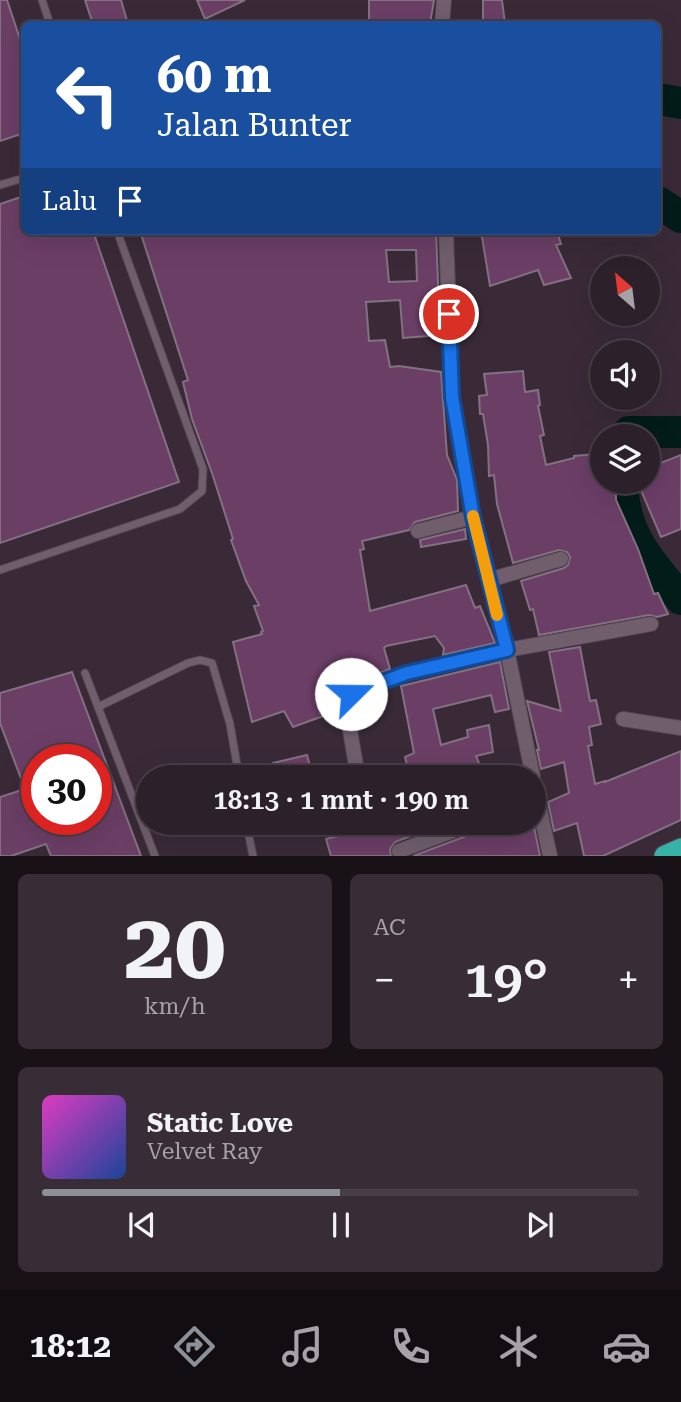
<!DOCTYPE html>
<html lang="id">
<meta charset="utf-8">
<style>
:root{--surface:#2c202a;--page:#382d36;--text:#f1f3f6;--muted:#a6a3a8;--line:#483e47;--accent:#8c9099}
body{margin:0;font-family:"Roboto Serif",serif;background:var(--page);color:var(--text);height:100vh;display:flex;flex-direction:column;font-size:26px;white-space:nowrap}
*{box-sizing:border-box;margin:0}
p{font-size:23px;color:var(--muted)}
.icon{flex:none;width:38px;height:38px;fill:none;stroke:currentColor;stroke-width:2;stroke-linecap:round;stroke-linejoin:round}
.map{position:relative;height:856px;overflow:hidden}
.panel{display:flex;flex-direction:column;gap:18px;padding:18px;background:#181217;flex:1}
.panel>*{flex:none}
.banner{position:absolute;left:21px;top:21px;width:640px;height:214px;border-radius:10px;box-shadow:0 7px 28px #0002,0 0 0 2px var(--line);background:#1a4fa0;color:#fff;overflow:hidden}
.needle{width:46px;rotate:332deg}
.controls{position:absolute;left:590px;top:256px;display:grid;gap:14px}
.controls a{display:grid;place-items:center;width:70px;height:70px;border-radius:50%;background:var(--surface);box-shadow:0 7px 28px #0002,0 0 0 2px var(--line);font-size:35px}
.speed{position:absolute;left:21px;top:744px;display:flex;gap:14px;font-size:35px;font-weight:700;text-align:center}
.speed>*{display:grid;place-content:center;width:91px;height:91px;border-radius:50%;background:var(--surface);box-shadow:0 7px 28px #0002,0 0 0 2px var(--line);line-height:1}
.speed .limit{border:10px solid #d22;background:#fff;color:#111}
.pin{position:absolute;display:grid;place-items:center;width:60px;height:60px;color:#fff;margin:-30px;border:4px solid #fff;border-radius:50%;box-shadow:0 2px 7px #0007}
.me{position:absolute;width:77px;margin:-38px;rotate:68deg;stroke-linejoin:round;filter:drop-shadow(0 0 5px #0008)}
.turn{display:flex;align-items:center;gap:24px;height:147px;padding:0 21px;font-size:32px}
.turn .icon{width:91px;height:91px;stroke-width:2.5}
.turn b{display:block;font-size:49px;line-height:60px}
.then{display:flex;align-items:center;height:66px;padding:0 21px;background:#0003;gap:14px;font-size:26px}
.big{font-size:52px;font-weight:600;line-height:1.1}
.panel .card{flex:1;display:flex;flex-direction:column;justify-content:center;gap:10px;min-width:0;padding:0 24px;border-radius:10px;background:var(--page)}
.panel .dial{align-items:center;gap:0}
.dial b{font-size:91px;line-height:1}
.song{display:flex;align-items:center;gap:21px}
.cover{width:84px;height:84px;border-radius:10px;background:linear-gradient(135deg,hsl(310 70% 55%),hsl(220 70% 35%))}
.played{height:7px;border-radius:4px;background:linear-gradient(90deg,var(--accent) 50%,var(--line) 50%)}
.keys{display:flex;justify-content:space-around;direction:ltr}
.heat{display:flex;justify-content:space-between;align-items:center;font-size:38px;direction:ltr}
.panel .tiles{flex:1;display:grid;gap:18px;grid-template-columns:1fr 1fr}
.card:last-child{grid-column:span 2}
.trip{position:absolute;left:136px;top:765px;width:410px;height:70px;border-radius:35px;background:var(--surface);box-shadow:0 7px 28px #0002,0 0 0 2px var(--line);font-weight:600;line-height:70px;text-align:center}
.tab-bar{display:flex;height:112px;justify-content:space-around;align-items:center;background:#120d11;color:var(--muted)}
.tab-bar .icon{width:49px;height:49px}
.tab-bar .active{color:var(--accent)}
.tab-bar b{font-size:32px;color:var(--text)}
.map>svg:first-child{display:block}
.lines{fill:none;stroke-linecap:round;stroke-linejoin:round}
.river{stroke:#021c1a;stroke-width:32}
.building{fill:#6b3e66;stroke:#837181;stroke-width:2;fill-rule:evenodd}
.lane-casing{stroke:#534651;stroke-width:9}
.street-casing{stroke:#534651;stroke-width:16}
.highway-casing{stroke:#534651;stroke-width:23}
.lane{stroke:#705e6d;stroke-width:7}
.street{stroke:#705e6d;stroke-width:14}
.highway{stroke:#37b2a8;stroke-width:21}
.route-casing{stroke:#114b97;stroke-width:18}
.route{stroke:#1a73e8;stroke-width:12}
.slow{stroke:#f59e0b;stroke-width:12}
</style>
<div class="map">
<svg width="681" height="856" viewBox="0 0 681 856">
<rect width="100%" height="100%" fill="#3a2a38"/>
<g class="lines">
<!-- river -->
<path class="river" d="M658,99L681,103
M658,202L681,217
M627,436L629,432H681
M622,481C623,533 649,561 681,599"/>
</g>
<!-- building -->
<path class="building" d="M0,0H7L24,51V133L0,141Z
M85,0H121L128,24H93Z
M197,0H245L205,19Z
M369,0H434L430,24H369Z
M483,0H502L505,24H483Z
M24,196V231H93L179,482L0,543V204Z
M140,231H209L210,234L222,231H436L440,335L403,338L400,300L366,302L369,341L385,340L390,367L399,366L441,372L447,455L457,480L458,511L415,522L409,530L362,541L364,549L360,550L370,611L466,585L475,608L480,606L495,643L443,655L444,648L435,636L386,646L384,648L390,669L348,685L334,695L337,711L293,727L284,711L252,722L233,642L262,634L261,632L263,631L254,606L259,605L246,581L231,540L233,539L212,473L192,419L183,382L188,380ZM386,250H416L417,281L389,282Z
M481,231H557L561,244L556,245L571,278L544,285L538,270L490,286Z
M523,371L525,392L538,390L540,405L538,406L544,435L540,436L546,465L574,458V456L596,454L597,461L602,462V481H616V500L638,549L654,594L658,593L668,614L657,617L649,615L539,635L533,609L530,610L521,581L564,568L568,565L570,557L567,552L559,550L513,563L497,504L494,475L489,476L488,445L483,414H480L479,396L487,395L484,374Z
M681,455V529L661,537L637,481H648V468Z
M465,529L466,539L421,547L420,540Z
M580,647L590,701L596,700L601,724L589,727L592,745L588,746L595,784L605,781V782L681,751V820L603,856H584L577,823L554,831L548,802L569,793L564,762L541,769L537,750H539L527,701L561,711L549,652Z
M500,662L509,709L495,712L491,695L433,709L441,745L468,737L467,730L489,725L493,752L476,756L485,777H442L440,770L424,777H410L405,757L414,753L401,686Z
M72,672L141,856H51L46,844L11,856H0V797L25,789L0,723V693ZM37,760H96V819H37Z
M307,755L313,777H276L273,763Z
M393,822H448L395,842L390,849L391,856H331L326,839Z
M486,822H533L540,856H413L480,831Z"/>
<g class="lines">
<!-- lane casing -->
<g class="lane-casing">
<path id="lane" d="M42,0L50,24
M0,185L24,178
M0,570L180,509L202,491L203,469L117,231
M85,673L155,856
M98,707L188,663L200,660L212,663L230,724L239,777
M246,822L253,856"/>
</g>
<!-- street casing -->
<g class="street-casing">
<path id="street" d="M442,24L444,0
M446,231L452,397L473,517L507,650L533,777
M418,531L473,517
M489,580L561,559
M623,719L681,728
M358,777L346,707V698L351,694L407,673L507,650L651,624
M534,783L550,856
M399,851L477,822"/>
</g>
<!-- highway casing -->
<g class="highway-casing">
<path id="highway" d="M665,856L681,849"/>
</g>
<!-- lane -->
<use href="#lane" class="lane"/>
<!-- street -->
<use href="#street" class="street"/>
<!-- highway -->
<use href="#highway" class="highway"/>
</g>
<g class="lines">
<!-- route casing -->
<g class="route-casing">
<path id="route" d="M351,694L407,673L507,650L473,517L452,397L449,314"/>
</g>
<!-- route -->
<use href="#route" class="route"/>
<!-- slow -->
<path class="slow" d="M473,516L497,615"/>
</g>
</svg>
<div class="controls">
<a><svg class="needle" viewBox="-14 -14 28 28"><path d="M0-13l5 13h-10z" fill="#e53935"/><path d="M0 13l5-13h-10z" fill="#a6a3a8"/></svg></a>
<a><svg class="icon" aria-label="sound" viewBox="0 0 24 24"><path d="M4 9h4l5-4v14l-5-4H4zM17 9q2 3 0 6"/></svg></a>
<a><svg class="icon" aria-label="layers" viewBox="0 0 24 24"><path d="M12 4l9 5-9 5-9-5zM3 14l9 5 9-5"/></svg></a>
</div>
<div class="speed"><div class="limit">30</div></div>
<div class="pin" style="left:449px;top:314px;background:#d93025"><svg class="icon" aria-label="arrive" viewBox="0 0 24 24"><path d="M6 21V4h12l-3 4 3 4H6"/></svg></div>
<svg class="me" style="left:351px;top:694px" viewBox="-20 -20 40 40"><circle r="19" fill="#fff"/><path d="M0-13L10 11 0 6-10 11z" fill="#1a73e8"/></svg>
<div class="trip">18:13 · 1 mnt · 190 m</div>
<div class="banner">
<div class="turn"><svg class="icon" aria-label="left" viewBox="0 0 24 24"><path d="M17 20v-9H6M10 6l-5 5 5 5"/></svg><div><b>60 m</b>Jalan Bunter</div></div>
<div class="then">Lalu<svg class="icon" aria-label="arrive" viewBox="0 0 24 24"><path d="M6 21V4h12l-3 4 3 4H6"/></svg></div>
</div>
</div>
<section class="panel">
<div class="tiles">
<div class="card dial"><b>20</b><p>km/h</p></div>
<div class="card"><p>AC</p>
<div class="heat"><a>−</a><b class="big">19°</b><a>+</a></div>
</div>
<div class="card">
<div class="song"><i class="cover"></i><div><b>Static Love</b><p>Velvet Ray</p></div></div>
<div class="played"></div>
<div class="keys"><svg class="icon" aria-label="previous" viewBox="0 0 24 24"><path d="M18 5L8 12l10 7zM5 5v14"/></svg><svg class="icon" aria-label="pause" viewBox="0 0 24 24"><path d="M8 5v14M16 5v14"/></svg><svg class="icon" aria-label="next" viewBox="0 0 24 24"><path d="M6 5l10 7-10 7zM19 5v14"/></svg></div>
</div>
</div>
</section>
<nav class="tab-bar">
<b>18:12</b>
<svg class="icon active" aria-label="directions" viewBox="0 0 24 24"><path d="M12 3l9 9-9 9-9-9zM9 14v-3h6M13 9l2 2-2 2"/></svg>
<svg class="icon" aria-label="music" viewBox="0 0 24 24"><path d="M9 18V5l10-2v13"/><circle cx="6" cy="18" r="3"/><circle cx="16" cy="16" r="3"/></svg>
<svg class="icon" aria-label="phone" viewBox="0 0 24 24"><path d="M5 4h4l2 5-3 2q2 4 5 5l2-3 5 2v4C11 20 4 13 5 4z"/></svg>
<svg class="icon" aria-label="climate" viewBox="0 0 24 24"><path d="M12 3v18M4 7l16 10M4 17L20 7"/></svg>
<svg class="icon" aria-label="car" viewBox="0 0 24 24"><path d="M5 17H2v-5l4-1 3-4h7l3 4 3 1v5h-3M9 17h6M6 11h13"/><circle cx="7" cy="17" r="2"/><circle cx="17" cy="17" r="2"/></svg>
</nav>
